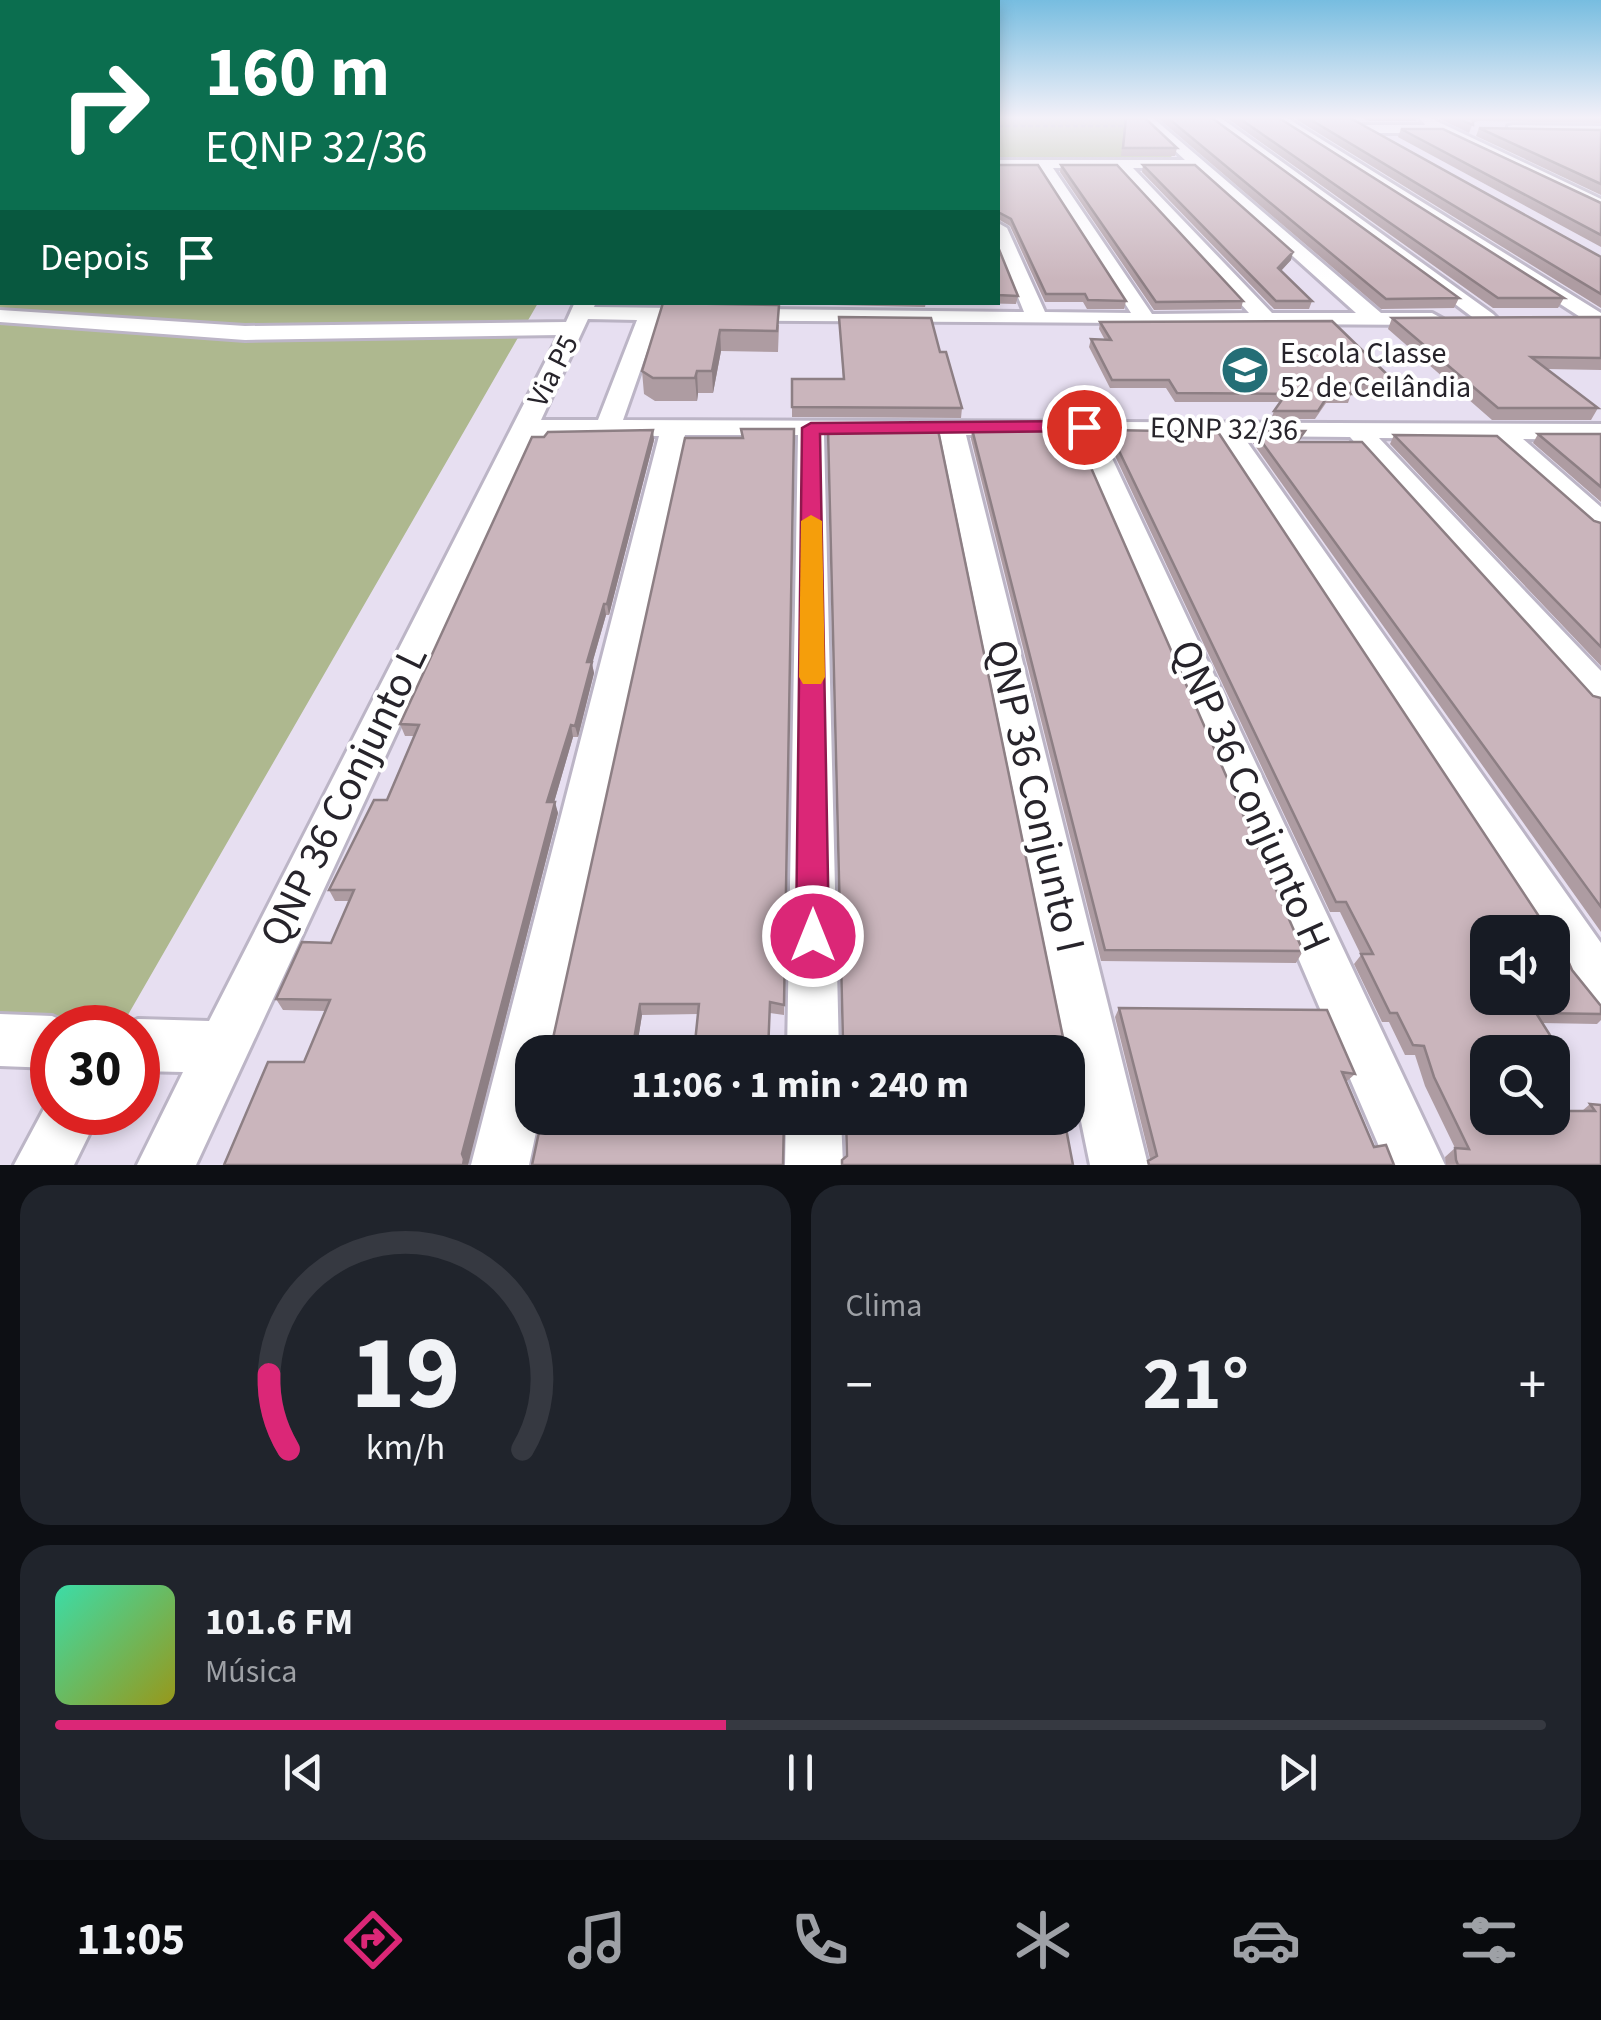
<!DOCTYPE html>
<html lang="pt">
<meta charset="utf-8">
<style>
:root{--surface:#171b24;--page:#20242c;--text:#f1f3f6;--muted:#9ea1a6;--line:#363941;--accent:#db2777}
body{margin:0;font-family:"Source Sans 3",sans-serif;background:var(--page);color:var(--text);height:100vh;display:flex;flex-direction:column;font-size:38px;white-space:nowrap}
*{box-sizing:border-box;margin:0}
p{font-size:32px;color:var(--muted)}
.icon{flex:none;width:55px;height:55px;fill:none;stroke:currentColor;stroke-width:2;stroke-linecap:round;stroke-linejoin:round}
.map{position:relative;height:1165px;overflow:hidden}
.details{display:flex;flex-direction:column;gap:20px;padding:20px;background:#0d0f14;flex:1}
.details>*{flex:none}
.hud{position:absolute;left:0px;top:0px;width:1000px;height:305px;box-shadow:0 5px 15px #0003;background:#0b6e4f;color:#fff;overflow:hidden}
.tools{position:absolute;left:1470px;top:915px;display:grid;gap:20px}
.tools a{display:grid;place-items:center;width:100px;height:100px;border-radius:20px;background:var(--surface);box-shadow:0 5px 15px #0003;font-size:50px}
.speed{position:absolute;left:30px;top:1005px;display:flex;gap:20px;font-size:50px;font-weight:700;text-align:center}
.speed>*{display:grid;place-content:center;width:130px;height:130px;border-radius:50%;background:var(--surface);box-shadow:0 5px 15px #0003;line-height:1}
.speed .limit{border:15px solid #d22;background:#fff;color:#111}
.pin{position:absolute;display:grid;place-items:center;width:85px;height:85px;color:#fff;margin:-42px;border:5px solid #fff;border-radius:50%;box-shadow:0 2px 10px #0007}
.me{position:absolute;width:110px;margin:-55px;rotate:0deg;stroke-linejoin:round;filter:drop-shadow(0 0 8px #0008)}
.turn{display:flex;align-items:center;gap:35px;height:210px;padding:0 40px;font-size:45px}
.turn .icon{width:130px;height:130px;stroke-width:2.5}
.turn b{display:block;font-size:70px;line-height:85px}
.then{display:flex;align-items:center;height:95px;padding:0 40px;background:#0003;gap:20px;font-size:38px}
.big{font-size:75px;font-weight:700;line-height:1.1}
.details .tile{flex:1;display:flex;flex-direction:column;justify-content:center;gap:15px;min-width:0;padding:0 35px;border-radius:30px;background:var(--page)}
.details .dial{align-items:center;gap:0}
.dial svg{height:260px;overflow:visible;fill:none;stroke:var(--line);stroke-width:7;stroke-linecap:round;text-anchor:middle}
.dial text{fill:var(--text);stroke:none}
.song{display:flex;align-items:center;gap:30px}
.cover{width:120px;height:120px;border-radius:15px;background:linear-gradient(135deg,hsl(160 70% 55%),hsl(60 70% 35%))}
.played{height:10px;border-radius:5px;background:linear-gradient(90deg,var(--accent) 45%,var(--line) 45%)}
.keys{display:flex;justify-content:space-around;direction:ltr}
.heat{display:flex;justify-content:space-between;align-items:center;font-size:55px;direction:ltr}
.details .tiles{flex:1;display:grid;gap:20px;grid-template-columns:1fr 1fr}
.tile:last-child{grid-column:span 2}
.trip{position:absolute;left:515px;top:1035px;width:570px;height:100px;border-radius:30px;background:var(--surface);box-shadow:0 5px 15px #0003;font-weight:700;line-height:100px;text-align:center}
.menu{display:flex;height:160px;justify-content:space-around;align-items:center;background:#090b0e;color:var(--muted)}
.menu .icon{width:70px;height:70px}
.menu .current{color:var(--accent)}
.menu b{font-size:45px;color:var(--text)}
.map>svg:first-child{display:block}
.green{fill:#aeb88f}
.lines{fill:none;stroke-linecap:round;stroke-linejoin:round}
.minor-casing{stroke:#bcb5c6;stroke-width:6}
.path{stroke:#9f99a7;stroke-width:2.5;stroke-dasharray:5 2.5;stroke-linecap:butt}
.minor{fill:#fff;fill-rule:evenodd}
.wall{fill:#ae9ca2}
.shaded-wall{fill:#8d7f84}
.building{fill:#cab5bc;stroke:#8d7f84;stroke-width:2.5;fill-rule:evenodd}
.route{fill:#db2777;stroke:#8e194d;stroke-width:2.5}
.slow{fill:#f59e0b}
.labels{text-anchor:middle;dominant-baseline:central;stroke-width:8;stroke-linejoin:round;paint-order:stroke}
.far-poi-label{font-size:30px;fill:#27242b;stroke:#fff;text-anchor:start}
.far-street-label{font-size:30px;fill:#27242b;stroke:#fff}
.near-street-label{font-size:42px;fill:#27242b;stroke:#fff}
</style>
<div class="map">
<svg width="1601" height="1165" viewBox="0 0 1601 1165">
<rect width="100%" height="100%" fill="#e7dff1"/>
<!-- green -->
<path class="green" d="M0,118L2,302L538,303L121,1027L52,1028V1042L0,1040Z
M998,118H1133L1174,159H998Z"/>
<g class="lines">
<!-- minor casing -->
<g class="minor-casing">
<path id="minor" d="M1140,118H1153L1381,313H1432L1443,319L1432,325L658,320L623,420L1601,424V440L1523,439L1601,507V531L1590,528L1491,439L1379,438L1601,671V707L1588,704L1350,437L1243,436L1601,943V1009C1572,997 1552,963 1552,932H1538L1217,436L1101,435L1445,1165H1387L1074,435H966L1148,1165H1090L940,435H824L839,1052H787L798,435H685L553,1052H532V1118H539L529,1165H471L659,436H534L196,1165H137L183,1072L138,1071V1028L120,1027L138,1019L209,1021L559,335L245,340L0,322V310L245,326L566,322L575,302H596L594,307L1024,312L998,248V223L1007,228L1045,312L1131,313L1039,168H998V160H1185ZM1053,168H1117L1249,313L1152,314ZM1133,168H1195L1356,313H1272ZM588,319L637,320L598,420H541Z
M1207,118H1221L1493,314L1497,318L1493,322H1479Z
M1273,118H1287L1601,313V323L1588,322Z
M1420,118H1430L1601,199V210L1441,133H1327L1320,129L1327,125H1425Z
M1513,125L1601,126V134L1508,132V126Z
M0,1014L52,1016L70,1024L72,1028H52V1068L0,1066Z
M52,1094V1112H100L74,1165H14Z
M786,1118H841L843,1165H785Z"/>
</g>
<!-- path -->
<path class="path" d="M998,126H1129"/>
<!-- minor -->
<use href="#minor" class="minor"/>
</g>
<!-- wall -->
<path class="wall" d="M1125,118H1145L1177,148L1175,156H1121Z
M1158,118H1212L1459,298L1454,308L1381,309Z
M1227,118H1279L1564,298L1558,308H1493Z
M1294,118H1350L1601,257V308Z
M1362,118H1417L1416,121H1369Z
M1438,118H1601V123L1478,121L1473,123L1469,133Z
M1479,128L1601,130V195L1476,136Z
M1401,129L1601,203V247L1398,137Z
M998,163L1126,301L1124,309H1087L1083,302H1045L1010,226L998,219Z
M1061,165L1243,301L1241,309L1154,310L1060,172Z
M1143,165L1291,260L1281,271L1312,301L1309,309H1274L1142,172Z
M998,247L1018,296L1016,304L929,302H998Z
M695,302H926L925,307Z
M663,303L779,325L778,352L721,351L713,393H698L697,401H655L644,394L642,371Z
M839,317L940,352L962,408L961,418L792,417V379H843Z
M1601,317V370L1546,369L1598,408L1591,420H1492L1388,329L1392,318Z
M1100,322L1397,384L1393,392H1349L1351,394L1348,403H1326L1315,419H1271L1274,411L1280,402H1175L1166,388H1110L1089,347L1091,339L1105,340L1099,329Z
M741,429H794L784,1015L770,1013L769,1052H694L698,1014L642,1015L636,1052H550L742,438Z
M972,429L1303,951L1296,963L1101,961L971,439Z
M1109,430L1572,970L1601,1006V1020L1597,1024L1542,1023L1560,1051L1556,1054L1559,1059L1552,1065V1052H1488V1118L1582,1111L1590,1104L1601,1105V1165H1446L1445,1157L1455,1148L1425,1086L1415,1055H1405L1389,1022H1382L1354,964L1361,955L1340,912H1330L1107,439Z
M1256,434L1300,442L1593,696L1601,698V932L1253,443Z
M1538,434H1601V502L1533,443Z
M1394,435L1601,523V666L1390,444Z
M654,440L609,615H606L592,664L594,673L578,737H573L554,802L558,813L468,1165H224L304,1062L326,1011L283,1010L276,999L331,943L349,901H335L329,890L387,800L414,736H405L400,724Z
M1119,1008L1355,1074L1346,1082L1374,1147L1394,1165L1150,1159L1115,1017Z"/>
<!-- shaded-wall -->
<path class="shaded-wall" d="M1293,252L1291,260L1276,276L1278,268Z
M720,330L721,351L713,393L712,371Z
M697,371L698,393L697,401L695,378Z
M653,430L654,440L609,615L607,604Z
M604,604L606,615L592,664L594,673L578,737L575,726L587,662Z
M571,725L573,737L551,813L547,802Z
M555,802L558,813L468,1165H463L462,1154Z
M640,1004L642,1015L636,1052H632Z"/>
<!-- building -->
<path class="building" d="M1126,118H1145L1177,148H1123Z
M1168,118H1212L1459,298L1386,299Z
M1239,118H1279L1564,298H1498Z
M1308,118H1350L1601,257V294Z
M1456,118H1473V125Z
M1479,128L1601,130V184Z
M1401,129H1443L1601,203V235Z
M998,163L999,165H1038L1126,301L1088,300L1085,294H1046L1011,219L998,212V220Z
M1061,165H1117L1243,301L1156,302Z
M1143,165H1195L1293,252L1278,268L1312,301H1276Z
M998,247L1018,296L998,295Z
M663,303L779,305L777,331L720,330L712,371H697L695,378H653L642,371Z
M839,317L931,318L940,352H946L962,408L792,407V379H844Z
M1601,317V358L1531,357L1598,408H1498L1392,318Z
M1332,321L1397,384L1341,383L1351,394H1329L1318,411H1274L1286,394L1177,393L1169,380H1112L1091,339L1111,340L1100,322Z
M741,429H794L784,1005L770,1002L768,1052H694L699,1004H640L632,1052H550L685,438H743Z
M972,429H1074L1303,951L1105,950Z
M653,430L607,604H604L587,662H592L575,726L571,725L547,802H555L462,1154L464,1159L463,1165H224L268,1062H304L330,1000L276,999L302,942L331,943L354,890H329L374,800H387L419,725L400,724L532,437H544L548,432Z
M828,430H938L1066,1052H837V1046L843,1042Z
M1109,430L1218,432L1544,924L1550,926L1560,942L1572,970L1601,1006V1014L1536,1013L1560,1051H1554L1559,1059H1552V1052H1488V1118H1552V1111H1595L1590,1104L1601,1105V1165H1458L1456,1160L1455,1148L1469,1149L1434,1077L1424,1046L1413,1045L1397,1013H1390L1361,954H1373L1346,902H1336ZM1488,932H1552V998H1488Z
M1259,431H1305L1297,442H1362L1593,696L1601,698V907L1256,434Z
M1538,434H1601V487Z
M1394,435L1497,436L1594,521L1601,523V647Z
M1119,1008L1327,1010L1355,1074L1342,1072L1374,1147L1386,1145L1394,1165H1149L1148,1161L1157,1156Z
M542,1118H784L783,1165H532Z
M846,1118H1064L1073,1165H842V1160L847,1156Z"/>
<!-- sky -->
<linearGradient id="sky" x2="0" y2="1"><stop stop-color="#77bde0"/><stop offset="0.42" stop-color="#f4f1f9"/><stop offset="1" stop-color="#f4f1f9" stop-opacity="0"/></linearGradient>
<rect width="1601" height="281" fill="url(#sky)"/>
<!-- route -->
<path class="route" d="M1084,421L1091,423V431L820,434L829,936L825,946L813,951L801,946L796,936L802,428L811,423Z"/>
<!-- slow -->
<path class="slow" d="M811,515L822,521L825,677L821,684H803L799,677L801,521Z"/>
<!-- icons -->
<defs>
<g id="school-disc" transform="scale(2.5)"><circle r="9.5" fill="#246e76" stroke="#fff"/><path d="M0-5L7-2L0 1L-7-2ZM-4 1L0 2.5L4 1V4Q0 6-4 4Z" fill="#fff"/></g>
</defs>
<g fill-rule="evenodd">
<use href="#school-disc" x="1245" y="370"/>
</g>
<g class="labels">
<!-- far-poi labels -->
<g class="far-poi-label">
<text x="1280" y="353">Escola Classe<tspan x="1280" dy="34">52 de Ceilândia</tspan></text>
</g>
<!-- far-street labels -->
<g class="far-street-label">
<text transform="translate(553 371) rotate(-63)">Via P5</text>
<text transform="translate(1224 429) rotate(1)">EQNP 32/36</text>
</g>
<!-- near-street labels -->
<g class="near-street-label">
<text transform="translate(344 796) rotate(-64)">QNP 36 Conjunto L</text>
<text transform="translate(1035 796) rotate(77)">QNP 36 Conjunto I</text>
<text transform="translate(1250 796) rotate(66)">QNP 36 Conjunto H</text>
</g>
</g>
</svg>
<div class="tools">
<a><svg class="icon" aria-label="sound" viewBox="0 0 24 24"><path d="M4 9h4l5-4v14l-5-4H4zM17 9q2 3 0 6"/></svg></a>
<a><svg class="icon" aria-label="search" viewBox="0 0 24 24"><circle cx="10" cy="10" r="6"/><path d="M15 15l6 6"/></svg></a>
</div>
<div class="speed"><div class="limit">30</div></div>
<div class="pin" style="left:1084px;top:427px;background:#d93025"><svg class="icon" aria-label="arrive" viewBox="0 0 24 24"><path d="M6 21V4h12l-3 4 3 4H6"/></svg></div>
<svg class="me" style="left:813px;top:936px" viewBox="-20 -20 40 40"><circle r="17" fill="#db2777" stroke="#fff" stroke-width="3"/><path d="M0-11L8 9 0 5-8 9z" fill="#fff"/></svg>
<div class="trip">11:06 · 1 min · 240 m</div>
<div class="hud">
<div class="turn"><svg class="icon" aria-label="right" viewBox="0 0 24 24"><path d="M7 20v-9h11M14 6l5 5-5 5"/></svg><div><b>160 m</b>EQNP 32/36</div></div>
<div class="then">Depois<svg class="icon" aria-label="arrive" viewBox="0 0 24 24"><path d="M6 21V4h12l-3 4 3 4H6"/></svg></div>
</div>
</div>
<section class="details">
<div class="tiles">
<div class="tile dial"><svg viewBox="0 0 100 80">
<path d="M14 69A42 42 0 1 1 86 69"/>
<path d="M14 69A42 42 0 0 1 8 46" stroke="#db2777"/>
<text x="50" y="56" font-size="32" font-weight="700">19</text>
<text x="50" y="72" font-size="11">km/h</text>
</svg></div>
<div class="tile"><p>Clima</p>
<div class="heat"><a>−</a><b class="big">21°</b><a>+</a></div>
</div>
<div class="tile">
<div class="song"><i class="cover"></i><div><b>101.6 FM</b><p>Música</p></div></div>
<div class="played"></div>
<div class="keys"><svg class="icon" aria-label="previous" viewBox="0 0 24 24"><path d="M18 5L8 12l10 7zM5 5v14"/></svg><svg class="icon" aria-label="pause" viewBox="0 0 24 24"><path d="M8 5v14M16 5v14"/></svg><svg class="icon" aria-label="next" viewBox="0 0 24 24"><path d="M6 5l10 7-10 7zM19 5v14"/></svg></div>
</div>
</div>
</section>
<nav class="menu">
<b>11:05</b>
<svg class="icon current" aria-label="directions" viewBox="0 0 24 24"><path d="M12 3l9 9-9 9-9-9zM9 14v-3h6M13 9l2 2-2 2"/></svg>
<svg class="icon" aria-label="music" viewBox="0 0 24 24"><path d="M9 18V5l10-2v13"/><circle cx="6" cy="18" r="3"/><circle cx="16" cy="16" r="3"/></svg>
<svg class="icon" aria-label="phone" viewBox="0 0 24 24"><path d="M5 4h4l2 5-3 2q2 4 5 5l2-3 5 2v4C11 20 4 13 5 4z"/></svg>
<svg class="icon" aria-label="climate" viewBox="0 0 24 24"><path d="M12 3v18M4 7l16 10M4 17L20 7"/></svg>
<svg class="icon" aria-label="car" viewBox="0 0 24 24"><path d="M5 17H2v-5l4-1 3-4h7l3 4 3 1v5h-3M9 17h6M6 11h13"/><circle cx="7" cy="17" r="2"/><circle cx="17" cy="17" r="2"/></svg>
<svg class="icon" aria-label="filters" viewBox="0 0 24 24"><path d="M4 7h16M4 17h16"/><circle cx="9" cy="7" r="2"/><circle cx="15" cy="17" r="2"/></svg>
</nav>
